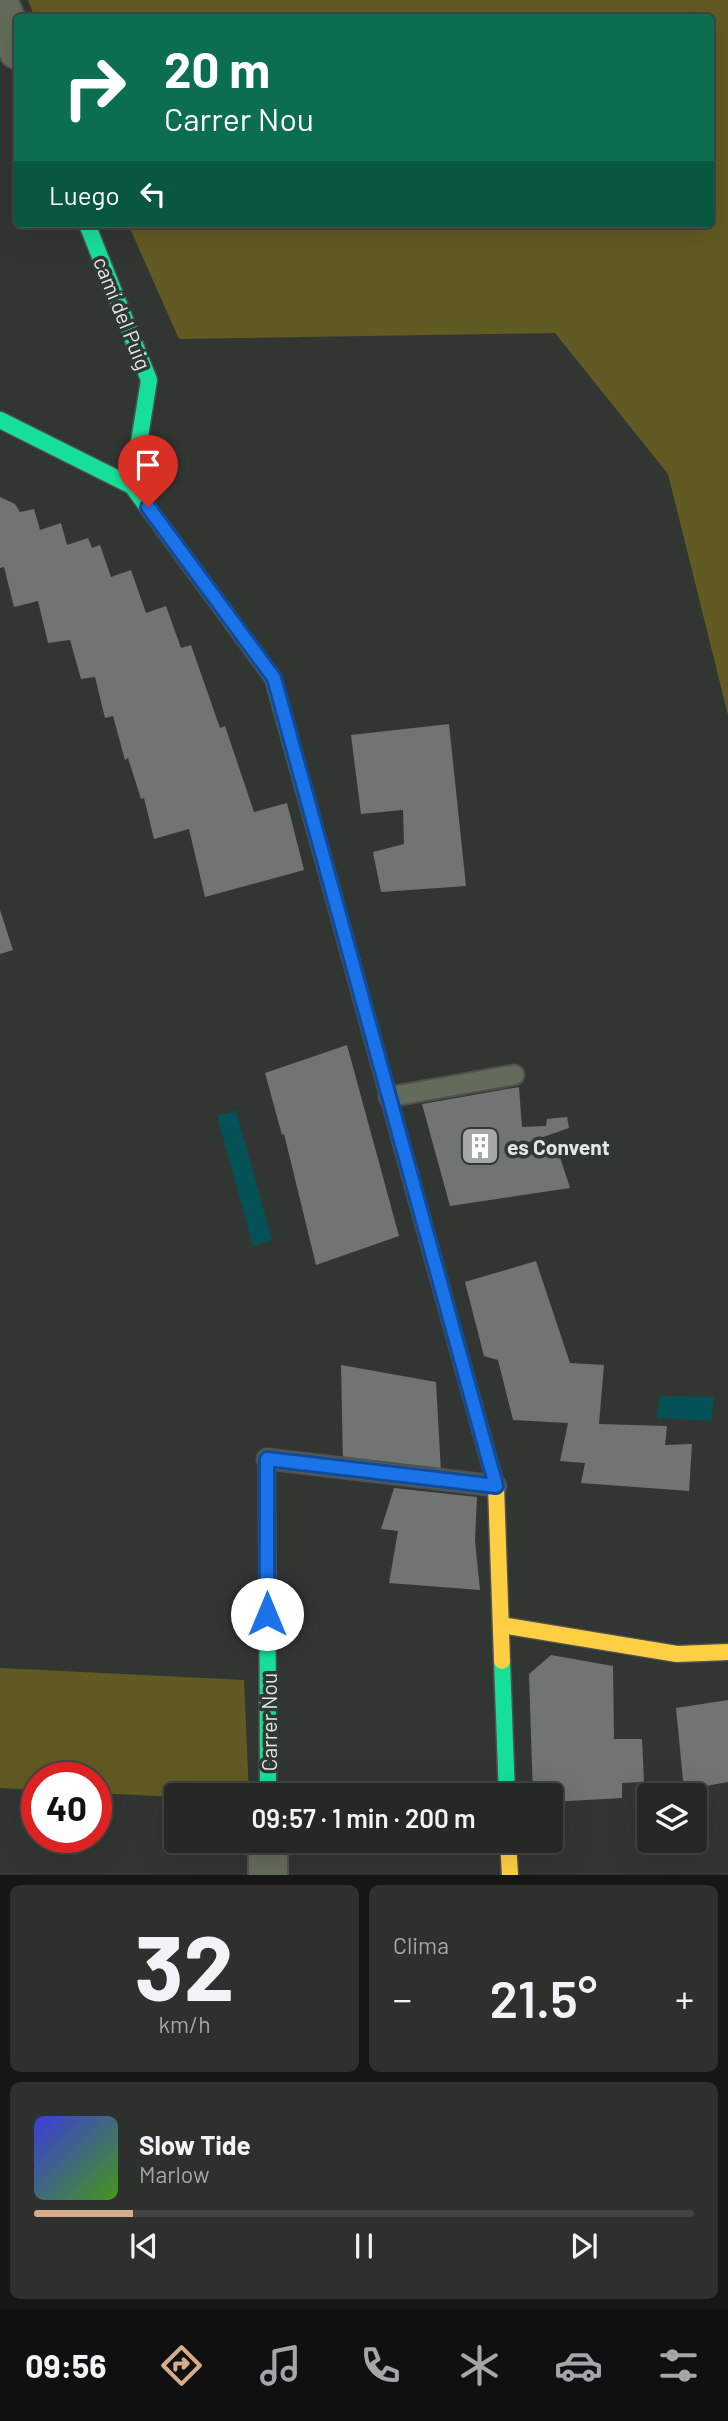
<!DOCTYPE html>
<html lang="es">
<meta charset="utf-8">
<style>
:root{--surface:#262826;--page:#2e302e;--text:#f1f3f6;--muted:#a4a6a7;--line:#424443;--accent:#d6ab8b}
body{margin:0;font-family:Barlow,sans-serif;background:var(--page);color:var(--text);height:100vh;display:flex;flex-direction:column;font-size:26px;white-space:nowrap}
*{box-sizing:border-box;margin:0}
p{font-size:23px;color:var(--muted)}
.icon{flex:none;width:38px;height:38px;fill:none;stroke:currentColor;stroke-width:2;stroke-linecap:round;stroke-linejoin:round}
.map{position:relative;height:1875px;overflow:hidden}
.details{display:flex;flex-direction:column;gap:10px;padding:10px;background:#151615;flex:1}
.details>*{flex:none}
.hud{position:absolute;left:14px;top:14px;width:700px;height:214px;border-radius:7px;box-shadow:0 7px 28px #0002,0 0 0 2px var(--line);background:#0b6e4f;color:#fff;overflow:hidden}
.fabs{position:absolute;left:637px;top:1783px;display:grid;gap:14px}
.fabs a{display:grid;place-items:center;width:70px;height:70px;border-radius:7px;background:var(--surface);box-shadow:0 7px 28px #0002,0 0 0 2px var(--line);font-size:35px}
.speed{position:absolute;left:21px;top:1762px;display:flex;gap:14px;font-size:35px;font-weight:700;text-align:center}
.speed>*{display:grid;place-content:center;width:91px;height:91px;border-radius:50%;background:var(--surface);box-shadow:0 7px 28px #0002,0 0 0 2px var(--line);line-height:1}
.speed .limit{border:10px solid #d22;background:#fff;color:#111}
.pin{position:absolute;display:grid;place-items:center;width:60px;height:60px;color:#fff;margin:-72px -30px;border-radius:50% 50% 50% 0;rotate:-45deg;box-shadow:0 0 7px #0007}
.pin .icon{rotate:45deg}
.me{position:absolute;width:77px;margin:-38px;rotate:0deg;stroke-linejoin:round;filter:drop-shadow(0 0 5px #0008)}
.turn{display:flex;align-items:center;gap:24px;height:147px;padding:0 35px;font-size:32px}
.turn .icon{width:91px;height:91px;stroke-width:2.5}
.turn b{display:block;font-size:49px;line-height:60px}
.then{display:flex;align-items:center;height:66px;padding:0 35px;background:#0003;gap:14px;font-size:26px}
.big{font-size:52px;font-weight:600;line-height:1.1}
.details .widget{flex:1;display:flex;flex-direction:column;justify-content:center;gap:10px;min-width:0;padding:0 24px;border-radius:10px;background:var(--page)}
.details .dial{align-items:center;gap:0}
.dial b{font-size:91px;line-height:1}
.song{display:flex;align-items:center;gap:21px}
.cover{width:84px;height:84px;border-radius:10px;background:linear-gradient(135deg,hsl(240 70% 55%),hsl(100 70% 35%))}
.played{height:7px;border-radius:4px;background:linear-gradient(90deg,var(--accent) 15%,var(--line) 15%)}
.keys{display:flex;justify-content:space-around;direction:ltr}
.heat{display:flex;justify-content:space-between;align-items:center;font-size:38px;direction:ltr}
.details .tiles{flex:1;display:grid;gap:10px;grid-template-columns:1fr 1fr}
.widget:last-child{grid-column:span 2}
.trip{position:absolute;left:164px;top:1783px;width:399px;height:70px;border-radius:7px;background:var(--surface);box-shadow:0 7px 28px #0002,0 0 0 2px var(--line);font-weight:600;line-height:70px;text-align:center}
.tab-bar{display:flex;height:112px;justify-content:space-around;align-items:center;background:#0f100f;color:var(--muted)}
.tab-bar .icon{width:49px;height:49px}
.tab-bar .current{color:var(--accent)}
.tab-bar b{font-size:32px;color:var(--text)}
.map>svg:first-child{display:block}
.green{fill:#615a23}
.water{fill:#045257}
.building{fill:#707472}
.lines{fill:none;stroke-linecap:round;stroke-linejoin:round}
.lane-casing{stroke:#4f514f;stroke-width:23}
.street-casing{stroke:#4f514f;stroke-width:42}
.fast-casing{stroke:#4f514f;stroke-width:19}
.slow-casing{stroke:#4f514f;stroke-width:19}
.jam-casing{stroke:#4f514f;stroke-width:19}
.lane{stroke:#636b5a;stroke-width:19}
.street{stroke:#636b5a;stroke-width:38}
.fast{stroke:#16e098;stroke-width:16}
.slow{stroke:#ffcf43;stroke-width:16}
.jam{stroke:#f24e42;stroke-width:16}
.route-casing{stroke:#114b97;stroke-width:18}
.route{stroke:#1a73e8;stroke-width:12}
.labels{text-anchor:middle;dominant-baseline:central;stroke-width:7;stroke-linejoin:round;paint-order:stroke}
.street-label{font-size:21px;fill:#e2e7e3;stroke:#303832}
.poi-label{font-size:21px;font-weight:bold;fill:#e2e7e3;stroke:#303832;text-anchor:start}
</style>
<div class="map">
<svg width="728" height="1875" viewBox="0 0 728 1875">
<rect width="100%" height="100%" fill="#323633"/>
<!-- green -->
<path class="green" d="M28,0H728V715L668,474L555,333L179,339L128,224H710V18H35Z
M0,1668L244,1680L249,1795L177,1797L96,1793V1778H37V1790L0,1788Z"/>
<!-- water -->
<path class="water" d="M236,1111L272,1240L253,1246L217,1116Z
M660,1396L714,1397L711,1421L657,1418Z"/>
<!-- building -->
<path class="building" d="M0,497L15,504L20,512L34,509L40,530L61,523L67,545L88,538L92,548L100,545L111,577L131,570L146,613L166,606L181,648L191,645L220,728L225,726L254,812L287,803L304,870L205,897L189,829L154,839L144,798L141,799L128,758L125,760L113,716L105,718L95,677L81,679L70,640L48,643L38,601L14,607L4,567L0,568Z
M449,724L466,886L381,892L373,852L404,844L403,810L361,814L351,735Z
M0,910L13,950L0,954Z
M347,1045L399,1236L316,1265L284,1134L282,1135L265,1073Z
M519,1087L522,1127L546,1126L547,1119L567,1117L569,1128L526,1143L529,1153L557,1148L570,1188L450,1206L422,1104Z
M536,1261L570,1363L604,1365L599,1424L667,1426L665,1445L692,1444L689,1491L581,1483L585,1463L560,1461L568,1423L513,1420L498,1360L484,1356L465,1282Z
M341,1365L436,1382L441,1472L343,1463Z
M394,1488L477,1497L475,1541L480,1590L389,1583L398,1531L381,1529Z
M551,1655L613,1666L614,1739H642L644,1782L622,1783V1798L551,1802V1796H533L529,1674Z
M728,1700V1782L684,1790L676,1708Z"/>
<g class="lines">
<!-- lane casing -->
<g class="lane-casing">
<path id="lane" d="M389,1097L514,1075
M267,1459L496,1486"/>
</g>
<!-- street casing -->
<g class="street-casing">
<path id="street" d="M0,6L18,50
M268,1841V1875"/>
</g>
<!-- fast casing -->
<g class="fast-casing">
<path id="fast" d="M87,224L149,380L132,486
M0,420L132,486L273,678L326,869
M267,1459L268,1796
M502,1661L507,1796"/>
</g>
<!-- slow casing -->
<g class="slow-casing">
<path id="slow" d="M410,1175L496,1486L502,1661
M501,1625L677,1654L728,1652
M508,1841L510,1875"/>
</g>
<!-- jam casing -->
<g class="jam-casing">
<path id="jam" d="M326,869L410,1175"/>
</g>
<!-- lane -->
<use href="#lane" class="lane"/>
<!-- street -->
<use href="#street" class="street"/>
<!-- fast -->
<use href="#fast" class="fast"/>
<!-- slow -->
<use href="#slow" class="slow"/>
<!-- jam -->
<use href="#jam" class="jam"/>
</g>
<g class="lines">
<!-- route casing -->
<g class="route-casing">
<path id="route" d="M148,507L274,678L496,1486L267,1459V1614"/>
</g>
<!-- route -->
<use href="#route" class="route"/>
</g>
<!-- icons -->
<defs>
<g id="building-square" transform="scale(2.0125)"><rect x="-9" y="-9" width="18" height="18" rx="4" fill="#a4a9a5" stroke="#303832"/><path d="M-4-6H4V6H1V3H-1V6H-4ZM-2.5-4.3h1.7v1.8h-1.7ZM.8-4.3h1.7v1.8H.8ZM-2.5-1h1.7V.8h-1.7ZM.8-1h1.7V.8H.8Z" fill="#fff"/></g>
</defs>
<g fill-rule="evenodd">
<use href="#building-square" x="480" y="1146"/>
</g>
<g class="labels">
<!-- street labels -->
<g class="street-label">
<text transform="translate(123 313) rotate(68)">camí del Puig</text>
<text transform="translate(268 1722) rotate(-90)">Carrer Nou</text>
</g>
<!-- poi labels -->
<g class="poi-label">
<text x="507" y="1146">es Convent</text>
</g>
</g>
</svg>
<div class="fabs">
<a><svg class="icon" aria-label="layers" viewBox="0 0 24 24"><path d="M12 4l9 5-9 5-9-5zM3 14l9 5 9-5"/></svg></a>
</div>
<div class="speed"><div class="limit">40</div></div>
<div class="pin" style="left:148px;top:507px;background:#d93025"><svg class="icon" aria-label="arrive" viewBox="0 0 24 24"><path d="M6 21V4h12l-3 4 3 4H6"/></svg></div>
<svg class="me" style="left:267px;top:1614px" viewBox="-20 -20 40 40"><circle r="19" fill="#fff"/><path d="M0-13L10 11 0 6-10 11z" fill="#1a73e8"/></svg>
<div class="trip">09:57 · 1 min · 200 m</div>
<div class="hud">
<div class="turn"><svg class="icon" aria-label="right" viewBox="0 0 24 24"><path d="M7 20v-9h11M14 6l5 5-5 5"/></svg><div><b>20 m</b>Carrer Nou</div></div>
<div class="then">Luego<svg class="icon" aria-label="left" viewBox="0 0 24 24"><path d="M17 20v-9H6M10 6l-5 5 5 5"/></svg></div>
</div>
</div>
<section class="details">
<div class="tiles">
<div class="widget dial"><b>32</b><p>km/h</p></div>
<div class="widget"><p>Clima</p>
<div class="heat"><a>−</a><b class="big">21.5°</b><a>+</a></div>
</div>
<div class="widget">
<div class="song"><i class="cover"></i><div><b>Slow Tide</b><p>Marlow</p></div></div>
<div class="played"></div>
<div class="keys"><svg class="icon" aria-label="previous" viewBox="0 0 24 24"><path d="M18 5L8 12l10 7zM5 5v14"/></svg><svg class="icon" aria-label="pause" viewBox="0 0 24 24"><path d="M8 5v14M16 5v14"/></svg><svg class="icon" aria-label="next" viewBox="0 0 24 24"><path d="M6 5l10 7-10 7zM19 5v14"/></svg></div>
</div>
</div>
</section>
<nav class="tab-bar">
<b>09:56</b>
<svg class="icon current" aria-label="directions" viewBox="0 0 24 24"><path d="M12 3l9 9-9 9-9-9zM9 14v-3h6M13 9l2 2-2 2"/></svg>
<svg class="icon" aria-label="music" viewBox="0 0 24 24"><path d="M9 18V5l10-2v13"/><circle cx="6" cy="18" r="3"/><circle cx="16" cy="16" r="3"/></svg>
<svg class="icon" aria-label="phone" viewBox="0 0 24 24"><path d="M5 4h4l2 5-3 2q2 4 5 5l2-3 5 2v4C11 20 4 13 5 4z"/></svg>
<svg class="icon" aria-label="climate" viewBox="0 0 24 24"><path d="M12 3v18M4 7l16 10M4 17L20 7"/></svg>
<svg class="icon" aria-label="car" viewBox="0 0 24 24"><path d="M5 17H2v-5l4-1 3-4h7l3 4 3 1v5h-3M9 17h6M6 11h13"/><circle cx="7" cy="17" r="2"/><circle cx="17" cy="17" r="2"/></svg>
<svg class="icon" aria-label="filters" viewBox="0 0 24 24"><path d="M4 7h16M4 17h16"/><circle cx="9" cy="7" r="2"/><circle cx="15" cy="17" r="2"/></svg>
</nav>
